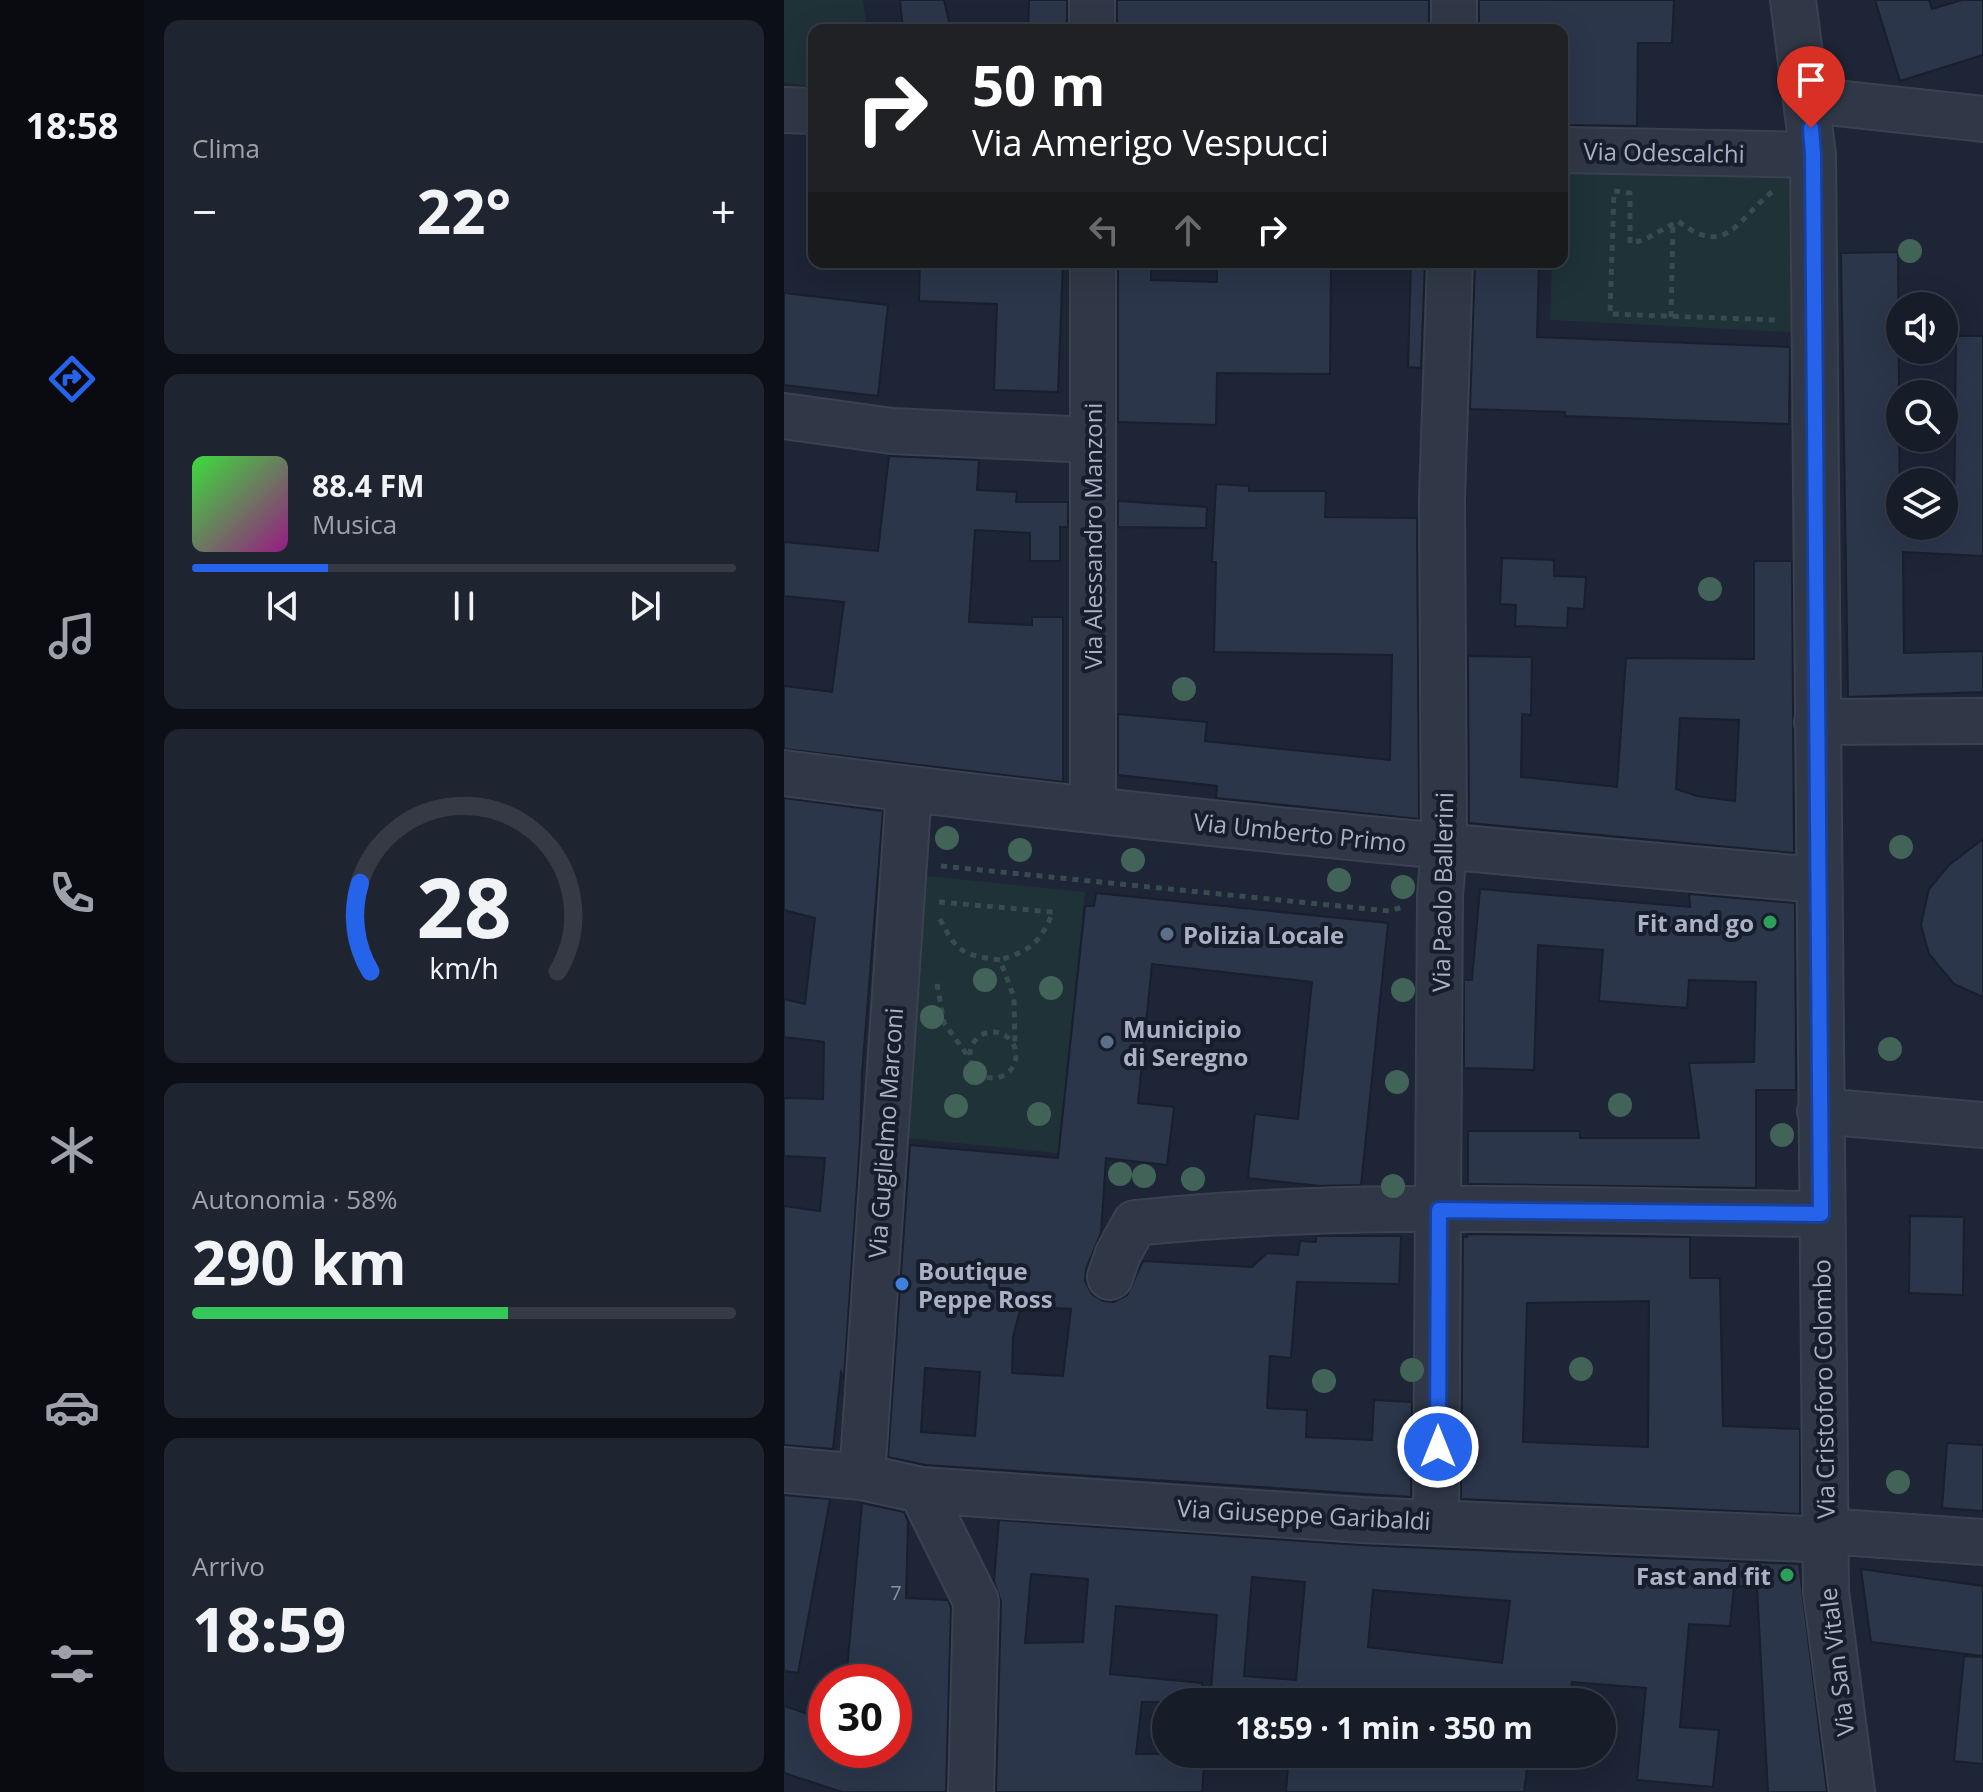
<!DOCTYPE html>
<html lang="it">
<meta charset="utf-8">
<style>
:root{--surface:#161c28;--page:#1f2530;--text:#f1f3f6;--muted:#9ea1a8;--line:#353a45;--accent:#2563eb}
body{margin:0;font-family:"Open Sans",sans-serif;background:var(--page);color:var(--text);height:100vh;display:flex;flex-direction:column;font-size:30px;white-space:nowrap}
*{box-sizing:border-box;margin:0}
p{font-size:26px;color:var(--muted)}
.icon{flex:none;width:44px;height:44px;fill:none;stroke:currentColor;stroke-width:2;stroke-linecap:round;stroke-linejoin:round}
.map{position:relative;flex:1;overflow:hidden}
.drawer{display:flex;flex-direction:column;gap:20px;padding:20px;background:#0c0f16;width:640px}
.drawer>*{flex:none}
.guide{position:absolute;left:24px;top:24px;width:760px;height:244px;border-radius:16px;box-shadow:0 8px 32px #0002,0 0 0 2px var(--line);background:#202124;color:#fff;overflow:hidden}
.buttons{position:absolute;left:1102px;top:292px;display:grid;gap:16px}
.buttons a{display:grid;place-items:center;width:72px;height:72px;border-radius:50%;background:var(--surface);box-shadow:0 8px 32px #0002,0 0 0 2px var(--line);font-size:40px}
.speed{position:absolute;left:24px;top:1664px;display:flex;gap:16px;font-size:40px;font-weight:700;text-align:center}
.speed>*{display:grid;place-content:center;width:104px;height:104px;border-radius:50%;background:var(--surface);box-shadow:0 8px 32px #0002,0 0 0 2px var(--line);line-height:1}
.speed .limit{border:12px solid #d22;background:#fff;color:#111}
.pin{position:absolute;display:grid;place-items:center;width:68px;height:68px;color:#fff;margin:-82px -34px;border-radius:50% 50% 50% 0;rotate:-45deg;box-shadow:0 0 8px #0007}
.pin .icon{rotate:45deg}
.me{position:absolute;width:88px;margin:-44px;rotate:0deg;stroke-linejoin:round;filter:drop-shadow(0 0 6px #0008)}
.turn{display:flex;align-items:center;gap:28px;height:168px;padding:0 32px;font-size:36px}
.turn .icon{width:104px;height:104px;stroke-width:2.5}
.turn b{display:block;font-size:56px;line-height:68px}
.lanes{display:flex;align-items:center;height:76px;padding:0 32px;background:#0003;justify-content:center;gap:40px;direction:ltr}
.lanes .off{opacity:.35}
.big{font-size:60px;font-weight:700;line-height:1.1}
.drawer .tile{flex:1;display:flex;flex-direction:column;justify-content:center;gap:12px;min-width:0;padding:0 28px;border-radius:16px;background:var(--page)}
.drawer .dial{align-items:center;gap:0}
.dial svg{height:208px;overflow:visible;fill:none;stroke:var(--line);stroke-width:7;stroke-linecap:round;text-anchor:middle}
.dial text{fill:var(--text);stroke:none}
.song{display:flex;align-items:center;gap:24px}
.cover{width:96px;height:96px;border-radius:12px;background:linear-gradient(135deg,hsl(120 70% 55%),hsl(310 70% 35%))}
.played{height:8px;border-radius:4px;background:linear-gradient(90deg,var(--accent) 25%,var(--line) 25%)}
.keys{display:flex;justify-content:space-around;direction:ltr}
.heat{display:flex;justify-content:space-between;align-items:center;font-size:44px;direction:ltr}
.charge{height:12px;border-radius:6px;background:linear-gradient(90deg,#34c759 58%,var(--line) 0)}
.trip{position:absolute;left:368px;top:1688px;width:464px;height:80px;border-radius:40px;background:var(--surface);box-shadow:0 8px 32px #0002,0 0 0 2px var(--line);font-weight:700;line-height:80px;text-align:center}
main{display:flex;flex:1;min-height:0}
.dock{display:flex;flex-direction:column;width:144px;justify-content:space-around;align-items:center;background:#090b10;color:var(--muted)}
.dock .icon{width:56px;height:56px}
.dock .active{color:var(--accent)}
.dock b{font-size:36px;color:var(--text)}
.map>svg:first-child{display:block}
.green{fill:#1f3237}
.building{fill:#2b364b;stroke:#181f2d;stroke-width:2;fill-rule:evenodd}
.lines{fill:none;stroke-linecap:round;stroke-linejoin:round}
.minor-casing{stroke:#3a4150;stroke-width:48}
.path{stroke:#374c50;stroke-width:5;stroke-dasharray:6 6;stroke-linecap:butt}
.minor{stroke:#303847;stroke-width:44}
.tree{fill:#426357}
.route-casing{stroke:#184099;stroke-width:20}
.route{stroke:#2563eb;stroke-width:14}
.leisure-dot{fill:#2e9e5b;stroke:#161d2b;stroke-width:3}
.service-dot{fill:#5c6f8a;stroke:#161d2b;stroke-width:3}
.shop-dot{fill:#3f7fe0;stroke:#161d2b;stroke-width:3}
.labels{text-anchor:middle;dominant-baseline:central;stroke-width:8;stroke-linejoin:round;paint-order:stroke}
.number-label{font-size:20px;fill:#8991a5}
.street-label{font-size:24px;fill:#aab1c5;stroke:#161d2b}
.poi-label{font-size:24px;font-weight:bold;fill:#aab1c5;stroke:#161d2b;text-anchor:start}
</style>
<main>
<nav class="dock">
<b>18:58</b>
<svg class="icon active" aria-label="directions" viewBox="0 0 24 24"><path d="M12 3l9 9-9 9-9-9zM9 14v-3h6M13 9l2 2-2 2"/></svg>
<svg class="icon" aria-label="music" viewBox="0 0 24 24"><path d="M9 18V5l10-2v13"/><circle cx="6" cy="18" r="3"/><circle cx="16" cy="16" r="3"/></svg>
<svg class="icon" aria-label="phone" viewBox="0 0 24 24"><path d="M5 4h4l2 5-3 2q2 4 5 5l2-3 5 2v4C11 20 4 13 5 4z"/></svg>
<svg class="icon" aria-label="climate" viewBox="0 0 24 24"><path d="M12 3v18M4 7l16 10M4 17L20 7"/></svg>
<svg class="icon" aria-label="car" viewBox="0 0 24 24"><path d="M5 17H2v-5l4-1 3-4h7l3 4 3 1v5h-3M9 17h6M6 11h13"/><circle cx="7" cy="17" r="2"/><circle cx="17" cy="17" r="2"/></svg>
<svg class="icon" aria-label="filters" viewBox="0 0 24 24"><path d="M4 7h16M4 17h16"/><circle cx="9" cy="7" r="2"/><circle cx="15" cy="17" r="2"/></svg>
</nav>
<section class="drawer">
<div class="tile"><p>Clima</p>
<div class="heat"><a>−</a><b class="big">22°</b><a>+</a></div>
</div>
<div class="tile">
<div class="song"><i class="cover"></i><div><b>88.4 FM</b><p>Musica</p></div></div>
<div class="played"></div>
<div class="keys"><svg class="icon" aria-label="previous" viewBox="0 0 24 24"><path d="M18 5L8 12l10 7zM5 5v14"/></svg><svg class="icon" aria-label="pause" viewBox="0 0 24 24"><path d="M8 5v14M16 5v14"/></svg><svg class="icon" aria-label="next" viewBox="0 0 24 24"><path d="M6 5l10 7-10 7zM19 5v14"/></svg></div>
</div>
<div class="tile dial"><svg viewBox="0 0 100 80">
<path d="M14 69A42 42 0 1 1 86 69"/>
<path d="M14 69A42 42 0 0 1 10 35" stroke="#2563eb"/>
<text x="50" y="56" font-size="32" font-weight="700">28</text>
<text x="50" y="72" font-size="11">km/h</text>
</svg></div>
<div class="tile"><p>Autonomia · 58%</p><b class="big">290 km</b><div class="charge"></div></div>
<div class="tile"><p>Arrivo</p><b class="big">18:59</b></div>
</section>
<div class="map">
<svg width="1199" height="1792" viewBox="0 0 1199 1792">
<rect width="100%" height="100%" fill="#1d2536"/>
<!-- green -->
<path class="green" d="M0,0H79L83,30H30V86L0,83Z
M778,163L1018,175L1019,333L766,320L768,262H778Z
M134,875L301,892L274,1153L111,1137Z"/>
<!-- building -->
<path class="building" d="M116,0H160L167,30H119Z
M245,0H283V30H244Z
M333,0H645V30H430V25H370V30H333Z
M695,0H890L888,43H854L853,126L778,125V30H695Z
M1091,0H1145L1148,9L1178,0H1199V55L1116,81Z
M1114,252L1116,526H1160V522H1170L1172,336H1199V556L1119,552L1120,653L1199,651V692L1064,697L1057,253Z
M136,262H279L274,392L210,390L213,304L135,301Z
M334,262H367V280L433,282V262H547L546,374L433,373L432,425L334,422Z
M627,262H641L637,368L624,367Z
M691,262H755L753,337L1006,347L1005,424L781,416V412L686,409Z
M0,293L104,305L94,396L0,385Z
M105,456L195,460L193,490L233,492L232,502H284V527H276V561H246V533L191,530L185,622L248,625V617H279V782L0,749V686L48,692L60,602L0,596V542L94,551Z
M432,484L465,486V491H542L541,517L633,518L635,819L432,798L433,786L334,775V714L423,722L421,741L606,760L608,655L430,652L432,562H428Z
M334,501L423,507L422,528L334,527Z
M718,558L770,560V576L802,577L800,609L784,608L783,628L731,626L732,605L716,604Z
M970,561H1008L1010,853L685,823L684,656L748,657L747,715L738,714L737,777L833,787L842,658L970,659ZM896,718L955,720L951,801L913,796L892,789Z
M0,798L99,811L78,1073L76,1141L60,1378L57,1372L49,1449L0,1445V1206L36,1211L41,1158L0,1156V1098L39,1099L40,1042L0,1037V999L21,1004L31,918L0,910Z
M1199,839V997L1170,984L1145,954L1137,925L1145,889L1165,865Z
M696,889L906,907L905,894L1011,903L1012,1090H972V1188L684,1184V1131H796V1138H915L905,1063L970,1062L972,982L905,980L903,1008L815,1001L819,950L754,945L750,1070L680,1068V980H688Z
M312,893L604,923L577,1185L536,1186L464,1178L471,1114L514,1119L528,982L368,964L354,1103L390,1107L383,1165L322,1158L317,1233L302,1269L301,1281L308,1294L319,1301L330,1302L343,1295L359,1261L468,1267L483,1253L514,1255L516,1241L532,1242V1236H617L615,1284L513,1282L507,1358L486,1356L483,1408L523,1410L522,1437L588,1440L590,1400L628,1402L627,1497L141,1465L104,1457L126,1145L274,1158L301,906H310ZM237,1306L287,1309L279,1376L228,1373L229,1337ZM141,1368L196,1372L191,1436L137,1432Z
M1126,1216L1180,1217L1179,1295L1125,1293Z
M683,1234L906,1237V1278H936L939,1426L1016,1429V1514L677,1499L679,1237H683ZM865,1301L864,1447L739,1442L743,1303Z
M1163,1443L1199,1445V1511L1158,1508Z
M0,1495L46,1499L14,1673L0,1671Z
M78,1503L120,1512L124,1521L122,1598L164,1600L167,1607L162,1792H58L0,1773V1706L42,1720V1750H110V1682H62Z
M215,1520L576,1545L1015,1564L1043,1792H984L973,1587L950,1586L946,1626L905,1624L896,1727L935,1730L929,1787L853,1780L862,1688L788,1682L786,1702H683L576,1693L575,1702H426L433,1615L332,1606L326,1674L418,1683L417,1702H358L352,1754H421L418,1792H212L217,1602L210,1581ZM247,1574L304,1579L299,1642L241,1643ZM468,1577L521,1582L512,1680L460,1676ZM589,1590L726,1601L718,1663L584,1647Z
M1077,1569L1199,1586V1656L1087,1642Z
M1180,1656L1199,1657V1764L1170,1761Z
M505,1754H745L740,1792H502Z"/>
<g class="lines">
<!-- minor casing -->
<g class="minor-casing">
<path id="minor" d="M308,0V30
M1009,0L1029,155L1042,1591L1068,1792
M670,30V0
M1024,100L1199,119
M0,110L30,111
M778,150L1029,155
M309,262V810
M0,416L108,431L308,440
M1033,722L1199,721
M0,773C344,818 689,850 1034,880
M1036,1111L1199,1125
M326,1277L334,1254L351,1223C578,1199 809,1212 1037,1214
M0,1470L78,1477L137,1490L577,1520L1022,1539L1041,1531L1199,1542
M78,1477L125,790
M137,1490L192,1601L187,1792
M652,1522L656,895L660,848L658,497L666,262"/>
</g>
<!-- path -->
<path class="path" d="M988,192C952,220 943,259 894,221L860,240L846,243V193L830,191L826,314L993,320
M887,317L889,224
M157,866L605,911L619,907
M155,902L269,912C256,943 247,950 216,960
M156,919C173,953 179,955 216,960L230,997L231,1047
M153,984L160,1023L186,1059
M186 1055a23 23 0 1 1 46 0a23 23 0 1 1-46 0Z"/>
<!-- minor -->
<use href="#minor" class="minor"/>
</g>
<!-- trees -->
<g class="tree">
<circle cx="1126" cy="251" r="12"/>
<circle cx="926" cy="589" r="12"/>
<circle cx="400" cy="689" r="12"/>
<circle cx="163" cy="838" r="12"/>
<circle cx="1117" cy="847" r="12"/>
<circle cx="236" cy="850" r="12"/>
<circle cx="349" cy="860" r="12"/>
<circle cx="555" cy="880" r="12"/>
<circle cx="619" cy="887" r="12"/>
<circle cx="201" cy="980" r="12"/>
<circle cx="267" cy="988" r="12"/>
<circle cx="619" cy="990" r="12"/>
<circle cx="148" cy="1017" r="12"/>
<circle cx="1106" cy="1049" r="12"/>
<circle cx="191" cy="1073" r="12"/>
<circle cx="613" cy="1082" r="12"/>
<circle cx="836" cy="1105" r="12"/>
<circle cx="172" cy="1106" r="12"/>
<circle cx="255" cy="1114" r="12"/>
<circle cx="998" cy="1135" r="12"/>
<circle cx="336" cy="1174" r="12"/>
<circle cx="360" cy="1176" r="12"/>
<circle cx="409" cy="1179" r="12"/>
<circle cx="609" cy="1186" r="12"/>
<circle cx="797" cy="1369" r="12"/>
<circle cx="628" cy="1370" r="12"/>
<circle cx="540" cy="1381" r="12"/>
<circle cx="1114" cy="1482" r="12"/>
</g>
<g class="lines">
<!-- route casing -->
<g class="route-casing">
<path id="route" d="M654,1447L655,1210L1037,1214L1029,155L1027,128"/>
</g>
<!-- route -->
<use href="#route" class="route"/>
</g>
<!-- markers -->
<g class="leisure-dot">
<circle cx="986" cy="922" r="8"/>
<circle cx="1003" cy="1575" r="8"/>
</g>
<g class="service-dot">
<circle cx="383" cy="934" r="8"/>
<circle cx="323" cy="1042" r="8"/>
</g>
<circle class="shop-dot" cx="118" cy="1284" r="8"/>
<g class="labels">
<!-- number labels -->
<g class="number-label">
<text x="112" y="1592">7</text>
</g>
<!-- street labels -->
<g class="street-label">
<text transform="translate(880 152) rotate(1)">Via Odescalchi</text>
<text transform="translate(308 536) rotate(-90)">Via Alessandro Manzoni</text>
<text transform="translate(516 832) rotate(6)">Via Umberto Primo</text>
<text transform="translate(658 892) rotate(-89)">Via Paolo Ballerini</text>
<text transform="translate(101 1133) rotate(-86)">Via Guglielmo Marconi</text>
<text transform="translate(1039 1389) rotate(-91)">Via Cristoforo Colombo</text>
<text transform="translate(520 1514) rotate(3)">Via Giuseppe Garibaldi</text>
<text transform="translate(1052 1662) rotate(-97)">Via San Vitale</text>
</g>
<!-- poi labels -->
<g class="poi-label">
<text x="970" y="922" text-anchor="end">Fit and go</text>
<text x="399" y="934">Polizia Locale</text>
<text x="339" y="1028">Municipio<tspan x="339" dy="28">di Seregno</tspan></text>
<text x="134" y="1270">Boutique<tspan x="134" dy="28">Peppe Ross</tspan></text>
<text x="987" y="1575" text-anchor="end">Fast and fit</text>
</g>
</g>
</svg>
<div class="buttons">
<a><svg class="icon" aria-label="sound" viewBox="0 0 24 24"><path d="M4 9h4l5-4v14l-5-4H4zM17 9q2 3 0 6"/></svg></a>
<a><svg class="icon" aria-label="search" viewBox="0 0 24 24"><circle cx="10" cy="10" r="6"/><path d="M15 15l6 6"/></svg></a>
<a><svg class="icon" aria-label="layers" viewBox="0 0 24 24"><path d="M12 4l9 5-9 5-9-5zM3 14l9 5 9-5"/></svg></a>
</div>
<div class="speed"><div class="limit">30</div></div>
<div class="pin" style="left:1027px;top:128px;background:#d93025"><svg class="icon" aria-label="arrive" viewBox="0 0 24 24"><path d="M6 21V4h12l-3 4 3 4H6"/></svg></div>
<svg class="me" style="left:654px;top:1447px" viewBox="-20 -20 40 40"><circle r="17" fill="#2563eb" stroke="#fff" stroke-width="3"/><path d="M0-11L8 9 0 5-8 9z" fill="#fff"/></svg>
<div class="trip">18:59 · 1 min · 350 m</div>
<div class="guide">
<div class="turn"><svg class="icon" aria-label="right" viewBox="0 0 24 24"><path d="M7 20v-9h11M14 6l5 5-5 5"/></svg><div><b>50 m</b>Via Amerigo Vespucci</div></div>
<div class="lanes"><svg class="icon off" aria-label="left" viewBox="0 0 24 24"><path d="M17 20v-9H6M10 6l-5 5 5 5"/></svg><svg class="icon off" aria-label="ahead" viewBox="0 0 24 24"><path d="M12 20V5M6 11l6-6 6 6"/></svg><svg class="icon" aria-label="right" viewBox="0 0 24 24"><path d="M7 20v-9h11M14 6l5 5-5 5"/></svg></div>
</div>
</div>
</main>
